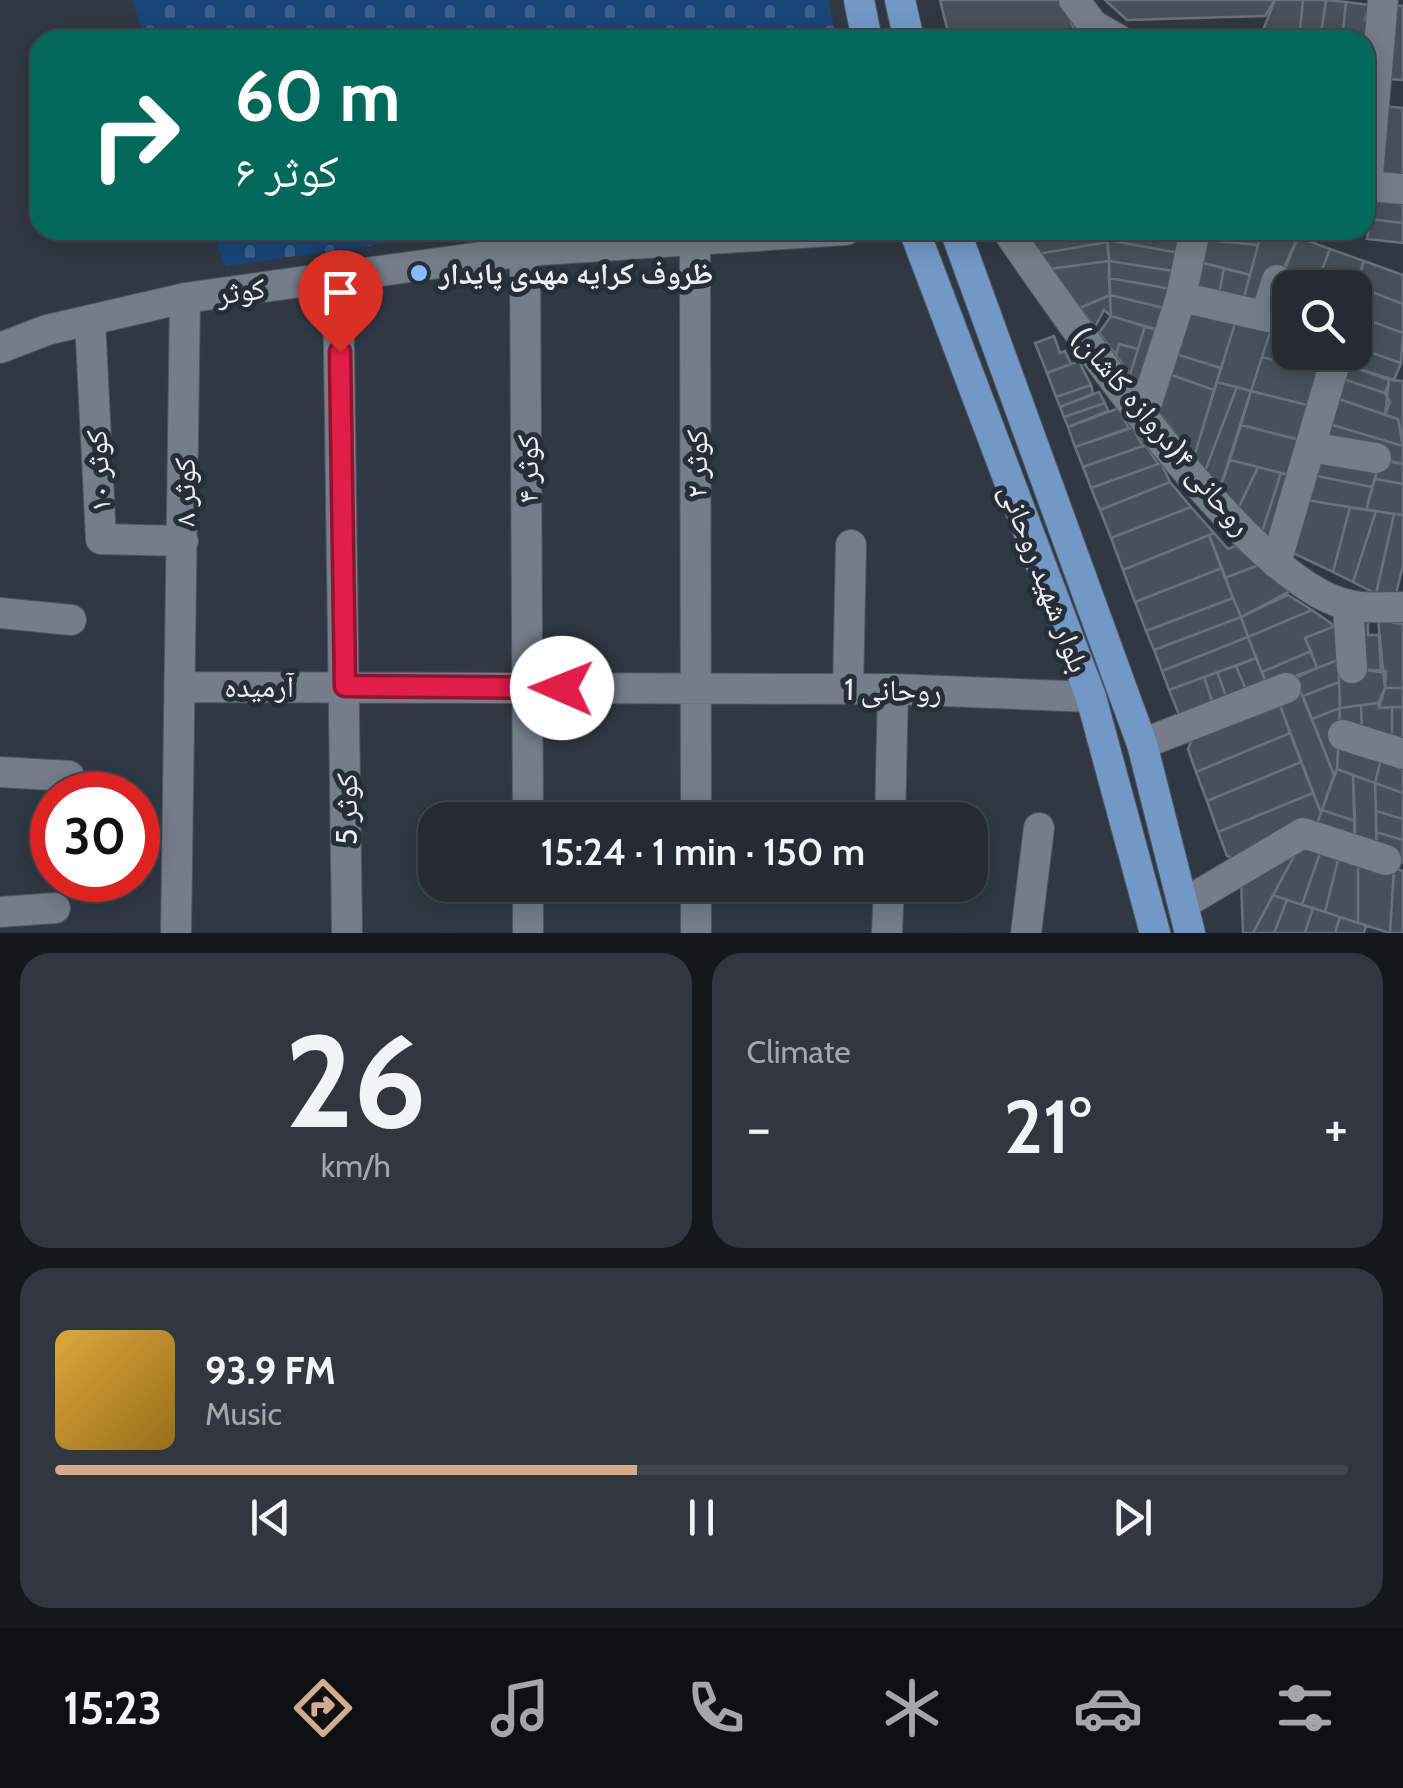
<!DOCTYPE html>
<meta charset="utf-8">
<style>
:root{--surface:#242b32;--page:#30373e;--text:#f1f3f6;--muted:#a3a7ac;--line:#41474d;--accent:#d6ab8b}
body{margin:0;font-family:Cabin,"Noto Naskh Arabic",sans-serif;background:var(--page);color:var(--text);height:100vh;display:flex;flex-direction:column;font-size:38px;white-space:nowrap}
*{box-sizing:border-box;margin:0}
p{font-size:32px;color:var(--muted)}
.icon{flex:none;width:55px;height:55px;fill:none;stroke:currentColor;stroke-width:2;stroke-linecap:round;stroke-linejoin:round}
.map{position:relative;height:933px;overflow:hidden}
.sheet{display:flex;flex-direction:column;gap:20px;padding:20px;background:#14181c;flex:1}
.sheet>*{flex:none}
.guide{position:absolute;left:30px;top:30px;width:1345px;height:210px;border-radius:30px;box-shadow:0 5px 25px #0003,0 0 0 2px var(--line);background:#00695c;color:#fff;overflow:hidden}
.fabs{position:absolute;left:1272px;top:270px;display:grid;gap:20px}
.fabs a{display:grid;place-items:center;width:100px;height:100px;border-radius:20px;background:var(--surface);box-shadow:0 5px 25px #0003,0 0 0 2px var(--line);font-size:50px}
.speed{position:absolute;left:30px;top:772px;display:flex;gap:20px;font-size:50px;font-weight:700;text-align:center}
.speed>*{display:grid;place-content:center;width:130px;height:130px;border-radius:50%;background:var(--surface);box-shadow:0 5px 25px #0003,0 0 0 2px var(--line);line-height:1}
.speed .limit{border:15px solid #d22;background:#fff;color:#111}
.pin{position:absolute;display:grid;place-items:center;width:85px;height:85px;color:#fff;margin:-102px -42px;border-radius:50% 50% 50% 0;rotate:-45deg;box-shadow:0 0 10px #0007}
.pin .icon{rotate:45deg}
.me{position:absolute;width:110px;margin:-55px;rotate:271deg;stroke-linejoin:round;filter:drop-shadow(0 0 8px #0008)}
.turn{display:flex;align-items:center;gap:35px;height:210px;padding:0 40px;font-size:45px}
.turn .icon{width:130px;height:130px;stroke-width:2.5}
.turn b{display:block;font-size:70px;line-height:85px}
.big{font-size:75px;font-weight:600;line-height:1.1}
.sheet .tile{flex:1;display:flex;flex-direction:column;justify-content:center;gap:15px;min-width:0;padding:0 35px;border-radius:30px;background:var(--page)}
.sheet .dial{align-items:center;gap:0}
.dial b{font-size:130px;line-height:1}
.song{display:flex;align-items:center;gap:30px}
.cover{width:120px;height:120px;border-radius:15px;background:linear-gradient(135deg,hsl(40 70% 55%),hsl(40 70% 35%))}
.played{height:10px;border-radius:5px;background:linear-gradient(90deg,var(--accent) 45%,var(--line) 45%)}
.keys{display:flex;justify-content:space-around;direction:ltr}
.heat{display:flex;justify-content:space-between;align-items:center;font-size:55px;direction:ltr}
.sheet .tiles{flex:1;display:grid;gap:20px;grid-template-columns:1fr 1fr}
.tile:last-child{grid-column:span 2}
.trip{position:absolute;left:418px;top:802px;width:570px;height:100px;border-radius:30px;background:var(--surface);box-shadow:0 5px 25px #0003,0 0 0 2px var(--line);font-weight:600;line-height:100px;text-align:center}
.tab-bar{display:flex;height:160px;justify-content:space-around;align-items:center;background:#0e1114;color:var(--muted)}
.tab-bar .icon{width:70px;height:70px}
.tab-bar .active{color:var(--accent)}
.tab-bar b{font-size:45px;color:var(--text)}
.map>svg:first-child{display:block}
.cemetery{fill:url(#cemetery-stones)}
.building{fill:#48505b;stroke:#68727d;stroke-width:2.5}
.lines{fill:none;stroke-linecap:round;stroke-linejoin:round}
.minor-casing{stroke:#4f565e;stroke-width:32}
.major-casing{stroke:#4f565e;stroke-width:32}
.minor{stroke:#747d89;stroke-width:30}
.major{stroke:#7298c7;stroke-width:30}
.route-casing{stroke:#92132f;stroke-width:25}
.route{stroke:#e11d48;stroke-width:18}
.poi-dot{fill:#87bbfc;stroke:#272e38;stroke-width:4}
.labels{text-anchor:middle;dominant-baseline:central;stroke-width:10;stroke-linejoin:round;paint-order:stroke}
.poi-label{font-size:30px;font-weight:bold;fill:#eaeff6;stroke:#272e38;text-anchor:start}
.street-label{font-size:30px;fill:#eaeff6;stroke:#272e38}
</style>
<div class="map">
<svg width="1403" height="933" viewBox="0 0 1403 933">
<defs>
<pattern id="cemetery-stones" width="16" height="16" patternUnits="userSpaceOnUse" patternTransform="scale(2.5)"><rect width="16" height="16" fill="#1a4578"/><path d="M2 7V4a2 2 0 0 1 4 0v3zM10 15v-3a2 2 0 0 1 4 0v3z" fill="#3b608c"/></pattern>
</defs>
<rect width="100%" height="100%" fill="#303943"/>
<!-- cemetery -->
<path class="cemetery" d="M132,0H828L837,40H146Z
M212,230H482L225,266Z"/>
<!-- building -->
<path class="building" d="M940,0H1062L1079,40H950Z
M1105,0H1275L1265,16L1127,20Z
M1275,0H1303L1299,40H1259Z
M1303,0H1326L1320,40H1299Z
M1326,0L1346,2L1342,40H1320Z
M1346,2L1369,5L1365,20L1377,22L1365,40H1342Z
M1395,5L1403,6V80L1389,79Z
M1382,106L1403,108V179L1375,176Z
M1372,197L1403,200V223L1370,219Z
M1370,219L1403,223V243L1367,239Z
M1069,230H1107L1108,242L1038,254L1025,238Z
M1107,230H1187L1185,254L1107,240Z
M1197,230H1262L1258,245L1195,239Z
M1262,230L1298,237L1264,310L1242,305Z
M1298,237L1330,249L1317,282L1283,274Z
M1195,239L1258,245L1250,275L1191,260Z
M1107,240L1185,254L1180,272L1109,261Z
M1108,242L1109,261L1050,269L1038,254Z
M1330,249L1364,261L1355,288L1316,286Z
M1191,260L1224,268L1218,299L1186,292Z
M1109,261L1180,272L1177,290L1109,278Z
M1109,261L1110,295L1080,308L1050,269Z
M1364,261L1403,275V304L1355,285Z
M1224,268L1250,275L1242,305L1218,299Z
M1109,278L1177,290L1172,310L1110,295Z
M1355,285L1403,304V333L1355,315Z
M1110,295L1172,310L1166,333L1111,316Z
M1110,295L1111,316L1104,310L1095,327L1080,308Z
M1191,304L1237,317L1221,368L1169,352Z
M1355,315L1403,333L1401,363L1355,347Z
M1111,316L1145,326L1138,349L1119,344L1116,355L1099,333Z
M1237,317L1272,326L1251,391L1217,382Z
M1145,326L1163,331L1142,389L1130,375Z
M1272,326L1290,331V352H1294L1291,364L1262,357Z
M1054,336L1060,353L1065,351L1071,364L1047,373L1035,343Z
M1119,344L1138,349L1130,375L1116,355Z
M1355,347L1401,363L1394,380L1341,363L1343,352H1355Z
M1169,352L1221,368L1214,390L1163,372Z
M1294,352H1332L1326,373L1291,364Z
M1262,357L1326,373L1315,407L1251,391Z
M1079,361L1091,385L1056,397L1047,373Z
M1341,363L1389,380L1385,393L1337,377Z
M1163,372L1214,390L1194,457L1152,404Z
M1337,377L1385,393L1390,402L1385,415L1333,397Z
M1389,380L1403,381V440L1398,419L1385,415Z
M1217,382L1237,387L1205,471L1194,457Z
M1091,385L1093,394L1060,407L1056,397Z
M1237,387L1251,391L1220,488L1205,471Z
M1251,391L1315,407L1304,441L1241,425Z
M1099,392L1105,403L1064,417L1060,407Z
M1333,397L1398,419L1403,446L1326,423Z
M1105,403L1108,411L1068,427L1064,417Z
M1119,408L1129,429L1075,447L1068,427Z
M1326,423L1403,446V464L1326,445Z
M1241,425L1304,441L1293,476L1230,460Z
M1132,427L1143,446L1083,467L1075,447Z
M1146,445L1158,464L1091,488L1083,467Z
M1317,453L1380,463L1372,487L1312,475Z
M1230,460L1258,467L1238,509L1220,488Z
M1380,460L1403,464V484L1375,479Z
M1161,463L1170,482L1100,510L1091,488Z
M1258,467L1281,473L1262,532L1238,509Z
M1281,473L1293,476L1273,541L1262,532Z
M1312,475L1372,487L1366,510L1306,500Z
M1375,479L1403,484V515L1366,510Z
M1170,482L1191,507L1111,538L1100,510Z
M1306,500L1350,507L1333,572L1293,553Z
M1191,507L1214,533L1123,570L1111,538Z
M1350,507L1376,511L1353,582L1333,572Z
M1376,511L1394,514L1376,594L1353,582Z
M1394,514L1403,515V565L1395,598L1376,594Z
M1214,533L1228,549L1235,546L1259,565L1225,578L1209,535Z
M1209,535L1222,568L1135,602L1123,570Z
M1259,565L1290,591L1241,617L1225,578Z
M1222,568L1233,598L1146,631L1135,602Z
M1288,595L1312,610L1248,637L1241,617Z
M1233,598L1241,617L1154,650L1146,631Z
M1312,610L1335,626L1305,638L1311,651L1262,672L1248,637Z
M1241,617L1248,637L1162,671L1154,650Z
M1378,620L1403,624V688H1385Z
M1353,621H1368V635H1379L1381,672L1357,669Z
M1335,626L1338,660L1317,668L1305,638Z
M1248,637L1256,658L1169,690L1162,671Z
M1311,651L1317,668L1269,690L1262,672Z
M1256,658L1269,690L1249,697L1236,666Z
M1338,660L1357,669L1386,671L1385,688L1378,703L1340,708Z
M1338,660L1339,682L1303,696L1287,679Z
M1236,666L1249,697L1229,704L1217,672Z
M1217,672L1229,704L1215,710L1204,677Z
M1204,677L1215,710L1182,722L1169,690Z
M1339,682L1340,708L1312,719L1303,696Z
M1385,688H1403V707L1379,708Z
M1300,690L1334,775L1321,813L1278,700Z
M1278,700L1290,733L1196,772L1188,749L1194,735Z
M1378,703L1379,708L1392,707V748L1362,738L1361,705Z
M1361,705L1362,738L1339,731L1340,708Z
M1392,707H1403V751L1392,748Z
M1340,708L1337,769L1334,775L1312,719Z
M1290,733L1301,762L1207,801L1196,772Z
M1339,738L1383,751L1375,783L1337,769Z
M1383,751L1403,757V793L1375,783Z
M1301,762L1313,793L1218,832L1207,801Z
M1337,769L1353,775L1355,821L1322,810Z
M1353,775L1375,783L1377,854L1355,846Z
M1375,783L1403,793V819L1376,811Z
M1313,793L1321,813L1314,832L1238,860L1227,856L1218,832Z
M1322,810L1355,821V846L1314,832Z
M1376,811L1403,819V840L1376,832Z
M1376,832L1403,840V863L1377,854Z
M1323,844L1302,905L1273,895L1300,845Z
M1323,844L1340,852L1325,912L1302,905Z
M1300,845L1253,933H1243L1241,879Z
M1340,852L1358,857V923L1325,912Z
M1358,857L1394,868L1390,933L1358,923Z
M1394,868L1403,871V933H1390Z
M1273,895L1287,900L1274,933H1253Z
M1287,900L1313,908L1305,933H1274Z
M1313,908L1340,917L1335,933H1305Z
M1340,917L1366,925L1364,933H1335Z"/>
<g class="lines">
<!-- minor casing -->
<g class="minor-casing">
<path id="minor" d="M1074,0L1093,25L1119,40
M1365,186L1403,189
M1367,186L1383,0
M1007,230C1066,316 1251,586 1349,605C1366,609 1386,607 1403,607
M695,240L696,820
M525,251L528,820
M338,277L347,933
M1311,288L1312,284
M1181,297L1290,322
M1266,315L1277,280
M90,320L101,539L183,541
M0,348L47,330L185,298L525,251L846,230
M1143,415L1181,297L1195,230
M1310,447L1376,458
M1276,563L1338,352
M1348,605L1352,668
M0,613L71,620
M182,687L893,689L1091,697
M848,689L851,545
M1343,735L1403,754
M1142,744L1286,688
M0,772L69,776
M890,820L893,689
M1183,904L1303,833L1386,860
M0,912L55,908
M176,933L185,298
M528,933V885
M696,933V885
M887,933L889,885
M1026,933L1039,828"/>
</g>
<!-- major casing -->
<g class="major-casing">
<path id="major" d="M859,0L867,40
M900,0L909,40
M914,230L1091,697L1155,933
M955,230L1142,744L1190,933"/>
</g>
<!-- minor -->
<use href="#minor" class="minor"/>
<!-- major -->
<use href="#major" class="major"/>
</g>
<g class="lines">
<!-- route casing -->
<g class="route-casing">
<path id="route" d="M340,352L345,686L562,688"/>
</g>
<!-- route -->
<use href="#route" class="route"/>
</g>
<!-- markers -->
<circle class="poi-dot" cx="419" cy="273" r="10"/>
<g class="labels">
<!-- poi labels -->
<g class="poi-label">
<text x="439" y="273">ظروف کرایه مهدی پایدار</text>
</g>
<!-- street labels -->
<g class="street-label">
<text transform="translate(241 291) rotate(-8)">کوثر</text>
<text transform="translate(1162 431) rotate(50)">روحانی ۴(دروازه کاشان)</text>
<text transform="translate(696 464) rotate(-90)">کوثر ۲</text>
<text transform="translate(527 469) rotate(-90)">کوثر ۴</text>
<text transform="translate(98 471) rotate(-93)">کوثر ۱۰</text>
<text transform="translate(184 492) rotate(-90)">کوثر ۸</text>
<text transform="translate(1045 578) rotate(69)">بلوار شهید روحانی</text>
<text x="259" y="686">آرمیده</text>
<text transform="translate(893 690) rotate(1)">روحانی 1</text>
<text transform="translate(346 809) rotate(-90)">کوثر 5</text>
</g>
</g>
</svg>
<div class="fabs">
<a><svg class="icon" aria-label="search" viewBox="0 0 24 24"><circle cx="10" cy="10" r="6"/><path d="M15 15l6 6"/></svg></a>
</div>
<div class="speed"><div class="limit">30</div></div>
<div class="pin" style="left:340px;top:352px;background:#d93025"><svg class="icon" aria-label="arrive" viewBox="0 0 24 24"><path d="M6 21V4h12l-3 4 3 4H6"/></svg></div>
<svg class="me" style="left:562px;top:688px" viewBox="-20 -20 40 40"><circle r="19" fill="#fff"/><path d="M0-13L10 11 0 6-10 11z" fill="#e11d48"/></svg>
<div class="trip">15:24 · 1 min · 150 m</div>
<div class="guide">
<div class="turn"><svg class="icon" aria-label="right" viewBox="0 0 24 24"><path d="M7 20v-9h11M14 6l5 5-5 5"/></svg><div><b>60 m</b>کوثر ۶</div></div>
</div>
</div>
<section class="sheet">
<div class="tiles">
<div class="tile dial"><b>26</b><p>km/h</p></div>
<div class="tile"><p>Climate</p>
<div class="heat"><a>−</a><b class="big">21°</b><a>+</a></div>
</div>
<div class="tile">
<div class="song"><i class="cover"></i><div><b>93.9 FM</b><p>Music</p></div></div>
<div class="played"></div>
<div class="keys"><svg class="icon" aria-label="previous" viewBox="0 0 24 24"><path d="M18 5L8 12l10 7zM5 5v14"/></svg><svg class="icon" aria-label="pause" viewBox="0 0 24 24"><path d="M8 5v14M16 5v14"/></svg><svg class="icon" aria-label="next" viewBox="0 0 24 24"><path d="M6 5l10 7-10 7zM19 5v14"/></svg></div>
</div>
</div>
</section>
<nav class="tab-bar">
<b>15:23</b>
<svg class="icon active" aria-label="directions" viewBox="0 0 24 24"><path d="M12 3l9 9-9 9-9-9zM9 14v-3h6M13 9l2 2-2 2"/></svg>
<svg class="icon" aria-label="music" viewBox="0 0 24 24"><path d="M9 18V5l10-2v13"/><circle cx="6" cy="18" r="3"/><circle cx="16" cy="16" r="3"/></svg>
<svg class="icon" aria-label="phone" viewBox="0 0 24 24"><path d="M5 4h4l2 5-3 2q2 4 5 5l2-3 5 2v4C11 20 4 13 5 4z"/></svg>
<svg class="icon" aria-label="climate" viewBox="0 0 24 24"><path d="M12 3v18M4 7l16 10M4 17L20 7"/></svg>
<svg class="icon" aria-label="car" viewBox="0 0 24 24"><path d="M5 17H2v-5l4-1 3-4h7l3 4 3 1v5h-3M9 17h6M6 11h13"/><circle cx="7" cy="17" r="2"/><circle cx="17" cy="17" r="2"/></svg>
<svg class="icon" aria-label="filters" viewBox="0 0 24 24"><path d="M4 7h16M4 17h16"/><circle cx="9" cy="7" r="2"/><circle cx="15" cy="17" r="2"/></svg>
</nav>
